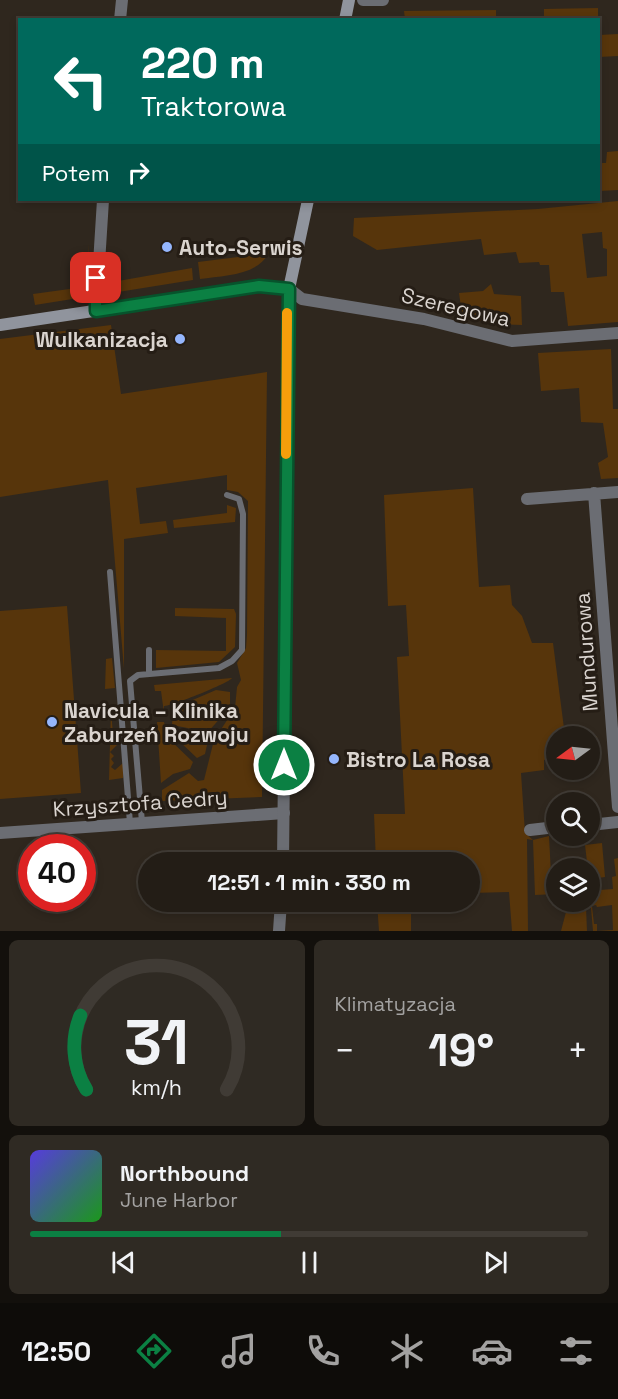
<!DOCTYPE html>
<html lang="pl">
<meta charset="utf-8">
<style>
:root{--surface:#231d16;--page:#2f2a23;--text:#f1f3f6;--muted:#a3a2a1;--line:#403b35;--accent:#0b8043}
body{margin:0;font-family:"Space Grotesk",sans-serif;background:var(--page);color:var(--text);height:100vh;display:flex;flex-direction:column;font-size:22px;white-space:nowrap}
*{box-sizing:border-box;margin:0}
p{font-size:20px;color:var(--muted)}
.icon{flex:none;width:33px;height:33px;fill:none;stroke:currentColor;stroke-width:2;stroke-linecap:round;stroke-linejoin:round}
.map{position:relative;height:931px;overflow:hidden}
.drawer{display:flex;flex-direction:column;gap:9px;padding:9px;background:#13100c;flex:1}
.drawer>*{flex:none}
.hud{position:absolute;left:18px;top:18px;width:582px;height:183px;border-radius:0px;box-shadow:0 3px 9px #0003,0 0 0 2px var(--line);background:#00695c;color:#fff;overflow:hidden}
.needle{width:39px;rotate:255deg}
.buttons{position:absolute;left:546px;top:726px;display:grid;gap:12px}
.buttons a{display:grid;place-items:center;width:54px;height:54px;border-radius:50%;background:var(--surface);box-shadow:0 3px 9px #0003,0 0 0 2px var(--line);font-size:30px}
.speed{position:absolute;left:18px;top:834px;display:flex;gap:12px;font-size:30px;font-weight:700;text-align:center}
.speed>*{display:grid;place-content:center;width:78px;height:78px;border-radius:50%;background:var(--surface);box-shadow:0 3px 9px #0003,0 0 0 2px var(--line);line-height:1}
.speed .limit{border:9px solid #d22;background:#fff;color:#111}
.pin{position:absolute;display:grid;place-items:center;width:51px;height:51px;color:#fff;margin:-26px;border-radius:12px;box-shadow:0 3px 9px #0006}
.me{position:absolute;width:66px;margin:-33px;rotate:0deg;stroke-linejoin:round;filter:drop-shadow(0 0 4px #0008)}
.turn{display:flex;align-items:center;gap:21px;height:126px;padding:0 24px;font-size:27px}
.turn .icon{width:78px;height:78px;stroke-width:2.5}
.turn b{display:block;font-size:42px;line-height:51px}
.then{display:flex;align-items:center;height:57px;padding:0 24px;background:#0003;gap:12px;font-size:22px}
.big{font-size:45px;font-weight:700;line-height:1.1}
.drawer .card{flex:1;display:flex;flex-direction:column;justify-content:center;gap:9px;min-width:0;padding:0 21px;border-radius:9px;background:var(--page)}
.drawer .dial{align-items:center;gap:0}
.dial svg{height:156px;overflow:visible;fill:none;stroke:var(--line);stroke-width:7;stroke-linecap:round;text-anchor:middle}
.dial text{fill:var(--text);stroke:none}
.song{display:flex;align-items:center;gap:18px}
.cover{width:72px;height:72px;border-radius:9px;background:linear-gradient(135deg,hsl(250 70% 55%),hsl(120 70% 35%))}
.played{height:6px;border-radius:3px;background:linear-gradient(90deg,var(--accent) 45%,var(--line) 45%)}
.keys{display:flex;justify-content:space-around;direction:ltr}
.heat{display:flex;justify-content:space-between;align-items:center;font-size:33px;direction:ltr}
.drawer .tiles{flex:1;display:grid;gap:9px;grid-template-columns:1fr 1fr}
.card:last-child{grid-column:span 2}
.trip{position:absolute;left:138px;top:852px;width:342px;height:60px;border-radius:30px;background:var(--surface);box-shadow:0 3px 9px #0003,0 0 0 2px var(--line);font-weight:700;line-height:60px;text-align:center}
.menu{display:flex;height:96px;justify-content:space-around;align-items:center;background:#0e0c09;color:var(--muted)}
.menu .icon{width:42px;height:42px}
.menu .on{color:var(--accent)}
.menu b{font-size:27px;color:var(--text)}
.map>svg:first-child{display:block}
.green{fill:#57350b;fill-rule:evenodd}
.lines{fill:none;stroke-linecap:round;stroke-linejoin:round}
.service{stroke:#6b6d73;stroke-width:6}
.minor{stroke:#6b6d73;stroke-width:12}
.tertiary{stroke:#6b6d73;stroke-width:12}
.secondary{stroke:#90949d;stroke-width:12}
.route-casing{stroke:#07532c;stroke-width:15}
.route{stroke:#0b8043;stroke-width:10}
.slow{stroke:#f59e0b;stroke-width:10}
.poi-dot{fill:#95b6fd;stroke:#251d15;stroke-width:2}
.labels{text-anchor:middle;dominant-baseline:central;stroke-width:6;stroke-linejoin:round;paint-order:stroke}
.poi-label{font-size:21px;font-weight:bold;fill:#dad4cf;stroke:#251d15;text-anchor:start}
.street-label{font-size:21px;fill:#dad4cf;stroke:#251d15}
</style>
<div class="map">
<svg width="618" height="931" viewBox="0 0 618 931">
<rect width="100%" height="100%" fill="#2f271e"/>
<!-- green -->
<path class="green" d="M598,8V19H544V9Z
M496,10V20L405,19L404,11Z
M618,34V56L599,57V35Z
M618,151V190L599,191V163H606L607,152Z
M618,201V322L568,326L564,292H551L549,265H540L539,262L519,263L516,252L484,255L481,239L377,250L353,236L354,218L538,209ZM602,232L603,248L607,249V276L587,278L582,234Z
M89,244L85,297L35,305L33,294L84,287Z
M272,244C265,276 226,275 200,279L198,262L262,254L266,245Z
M192,268L193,280L112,293L108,288V273L117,272L118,281Z
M491,284L494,294L521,296L522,325L489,324L462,314L459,293L483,291Z
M111,325L121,394L267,372L262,797L162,801V790L189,773L198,781L204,780L214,740L235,708L237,687L241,680L237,663L246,648L247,635L248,501L238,492L227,490V475L136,488L140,524L166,521L168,533L124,539V669L108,480L0,497V339Z
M611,349L613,409H618V478L601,479L598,463L608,457L603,423L581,422L579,388L541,391L538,353Z
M473,488L479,587L510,585L512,605L522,616L532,643H553L565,736H597L599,757L590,758V736H556V759L544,760V770L521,773L525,833L533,840L549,836L551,874H556V894L535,895L533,840L527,839L528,931H512L509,892L470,893V862H376L374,814H405L397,657L409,656L406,605L388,606L384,495Z
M227,505L236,508L235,522L174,528L173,520L227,513Z
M67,606L81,793L0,799V611Z
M175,608L234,609L236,614L235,647L219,662L156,668V650L226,651V618L175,616Z
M112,658L115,688L105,689L106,659Z
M232,678C229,683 172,706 164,706V713L161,691H155L154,685Z
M216,690L230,692V707L208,732L172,725L173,712L185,708L188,702Z
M111,709L113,735H119V743L110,752L114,756L111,759L114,763L111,767L115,770L123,763V778L109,780Z
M157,722H164L169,739L193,762L190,769L173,774L161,783Z
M181,735L204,740L207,745L205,754L197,758L178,740Z
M602,843L605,877L598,878L600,890L613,889L612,877L616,876L614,859L618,858V931H593L591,908L586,907L587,931H561L566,912L570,911L568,902L592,904L585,845ZM596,905L597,907L612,905L613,930L597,931V924H594L592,906Z
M377,902H411V931H379Z"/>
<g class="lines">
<!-- service -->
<path class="service" d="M110,572L130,823
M149,650V674
M142,822L130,681L138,675L219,668L232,661L242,650L243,514L239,499L227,495"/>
<!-- minor -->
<path class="minor" d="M363,0H383
M120,20L122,0
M289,289L302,299L424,319L512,341L618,333
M96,311L103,200
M594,493L618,807
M527,499L618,492
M590,825L618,822
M530,830L556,827
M0,833L284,813"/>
<!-- tertiary -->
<path class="tertiary" d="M283,862L289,289
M279,931L281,902"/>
<!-- secondary -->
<path class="secondary" d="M345,20L349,0
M0,325L259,286L289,289L308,200"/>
</g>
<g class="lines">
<!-- route casing -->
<g class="route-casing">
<path id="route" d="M96,278V311L259,286L289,289L284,765"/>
</g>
<!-- route -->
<use href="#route" class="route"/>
<!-- slow -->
<path class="slow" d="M286,454L287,313"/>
</g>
<!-- markers -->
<g class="poi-dot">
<circle cx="167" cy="247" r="6"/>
<circle cx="180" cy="339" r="6"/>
<circle cx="52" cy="722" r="6"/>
<circle cx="334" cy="759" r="6"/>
</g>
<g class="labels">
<!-- poi labels -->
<g class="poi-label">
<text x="179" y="247">Auto-Serwis</text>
<text x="168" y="339" text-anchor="end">Wulkanizacja</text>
<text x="64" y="710">Navicula – Klinika<tspan x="64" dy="24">Zaburzeń Rozwoju</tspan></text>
<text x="346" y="759">Bistro La Rosa</text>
</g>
<!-- street labels -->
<g class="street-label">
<text transform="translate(456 307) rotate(13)">Szeregowa</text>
<text transform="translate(586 652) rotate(-94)">Mundurowa</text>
<text transform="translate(140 803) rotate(-4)">Krzysztofa Cedry</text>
</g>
</g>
</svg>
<div class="buttons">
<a><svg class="needle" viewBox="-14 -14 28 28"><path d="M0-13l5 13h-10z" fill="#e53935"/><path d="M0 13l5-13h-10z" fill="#a3a2a1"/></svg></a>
<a><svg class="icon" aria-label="search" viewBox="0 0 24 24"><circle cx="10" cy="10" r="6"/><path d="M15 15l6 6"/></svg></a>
<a><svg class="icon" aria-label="layers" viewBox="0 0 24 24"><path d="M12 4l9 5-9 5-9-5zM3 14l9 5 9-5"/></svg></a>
</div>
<div class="speed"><div class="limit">40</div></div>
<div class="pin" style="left:96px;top:278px;background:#d93025"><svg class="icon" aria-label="arrive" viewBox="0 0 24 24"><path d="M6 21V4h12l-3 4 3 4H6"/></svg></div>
<svg class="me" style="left:284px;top:765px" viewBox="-20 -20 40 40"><circle r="17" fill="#0b8043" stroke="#fff" stroke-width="3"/><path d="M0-11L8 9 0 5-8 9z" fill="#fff"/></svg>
<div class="trip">12:51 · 1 min · 330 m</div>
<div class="hud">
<div class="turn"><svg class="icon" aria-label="left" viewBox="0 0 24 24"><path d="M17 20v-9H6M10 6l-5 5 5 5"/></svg><div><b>220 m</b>Traktorowa</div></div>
<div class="then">Potem<svg class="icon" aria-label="right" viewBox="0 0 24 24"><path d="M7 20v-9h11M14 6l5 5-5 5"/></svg></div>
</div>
</div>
<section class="drawer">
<div class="tiles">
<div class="card dial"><svg viewBox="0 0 100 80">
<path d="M14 69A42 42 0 1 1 86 69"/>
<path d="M14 69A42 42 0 0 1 11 31" stroke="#0b8043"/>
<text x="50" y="56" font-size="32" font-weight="700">31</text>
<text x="50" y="72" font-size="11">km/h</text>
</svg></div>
<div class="card"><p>Klimatyzacja</p>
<div class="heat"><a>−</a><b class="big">19°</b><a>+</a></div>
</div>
<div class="card">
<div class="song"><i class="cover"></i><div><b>Northbound</b><p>June Harbor</p></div></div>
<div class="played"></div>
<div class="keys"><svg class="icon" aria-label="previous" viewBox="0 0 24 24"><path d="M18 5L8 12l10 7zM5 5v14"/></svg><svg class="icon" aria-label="pause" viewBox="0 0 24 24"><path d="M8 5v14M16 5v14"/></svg><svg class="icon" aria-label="next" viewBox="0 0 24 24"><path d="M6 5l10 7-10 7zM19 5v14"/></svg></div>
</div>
</div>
</section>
<nav class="menu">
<b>12:50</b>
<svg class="icon on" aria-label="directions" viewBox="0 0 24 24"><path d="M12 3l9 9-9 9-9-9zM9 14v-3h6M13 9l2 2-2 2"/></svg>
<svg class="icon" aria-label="music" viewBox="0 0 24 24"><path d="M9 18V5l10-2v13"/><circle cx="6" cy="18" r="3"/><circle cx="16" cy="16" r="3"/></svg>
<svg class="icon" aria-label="phone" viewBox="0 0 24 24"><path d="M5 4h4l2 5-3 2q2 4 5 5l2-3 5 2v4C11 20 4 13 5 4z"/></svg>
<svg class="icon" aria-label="climate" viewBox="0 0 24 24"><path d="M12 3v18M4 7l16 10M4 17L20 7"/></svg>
<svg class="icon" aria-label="car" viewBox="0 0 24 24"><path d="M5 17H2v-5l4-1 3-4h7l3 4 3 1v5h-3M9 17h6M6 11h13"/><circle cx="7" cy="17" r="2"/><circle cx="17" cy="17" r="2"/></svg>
<svg class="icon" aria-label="filters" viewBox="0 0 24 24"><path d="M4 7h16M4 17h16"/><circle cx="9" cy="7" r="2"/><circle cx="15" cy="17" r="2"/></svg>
</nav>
